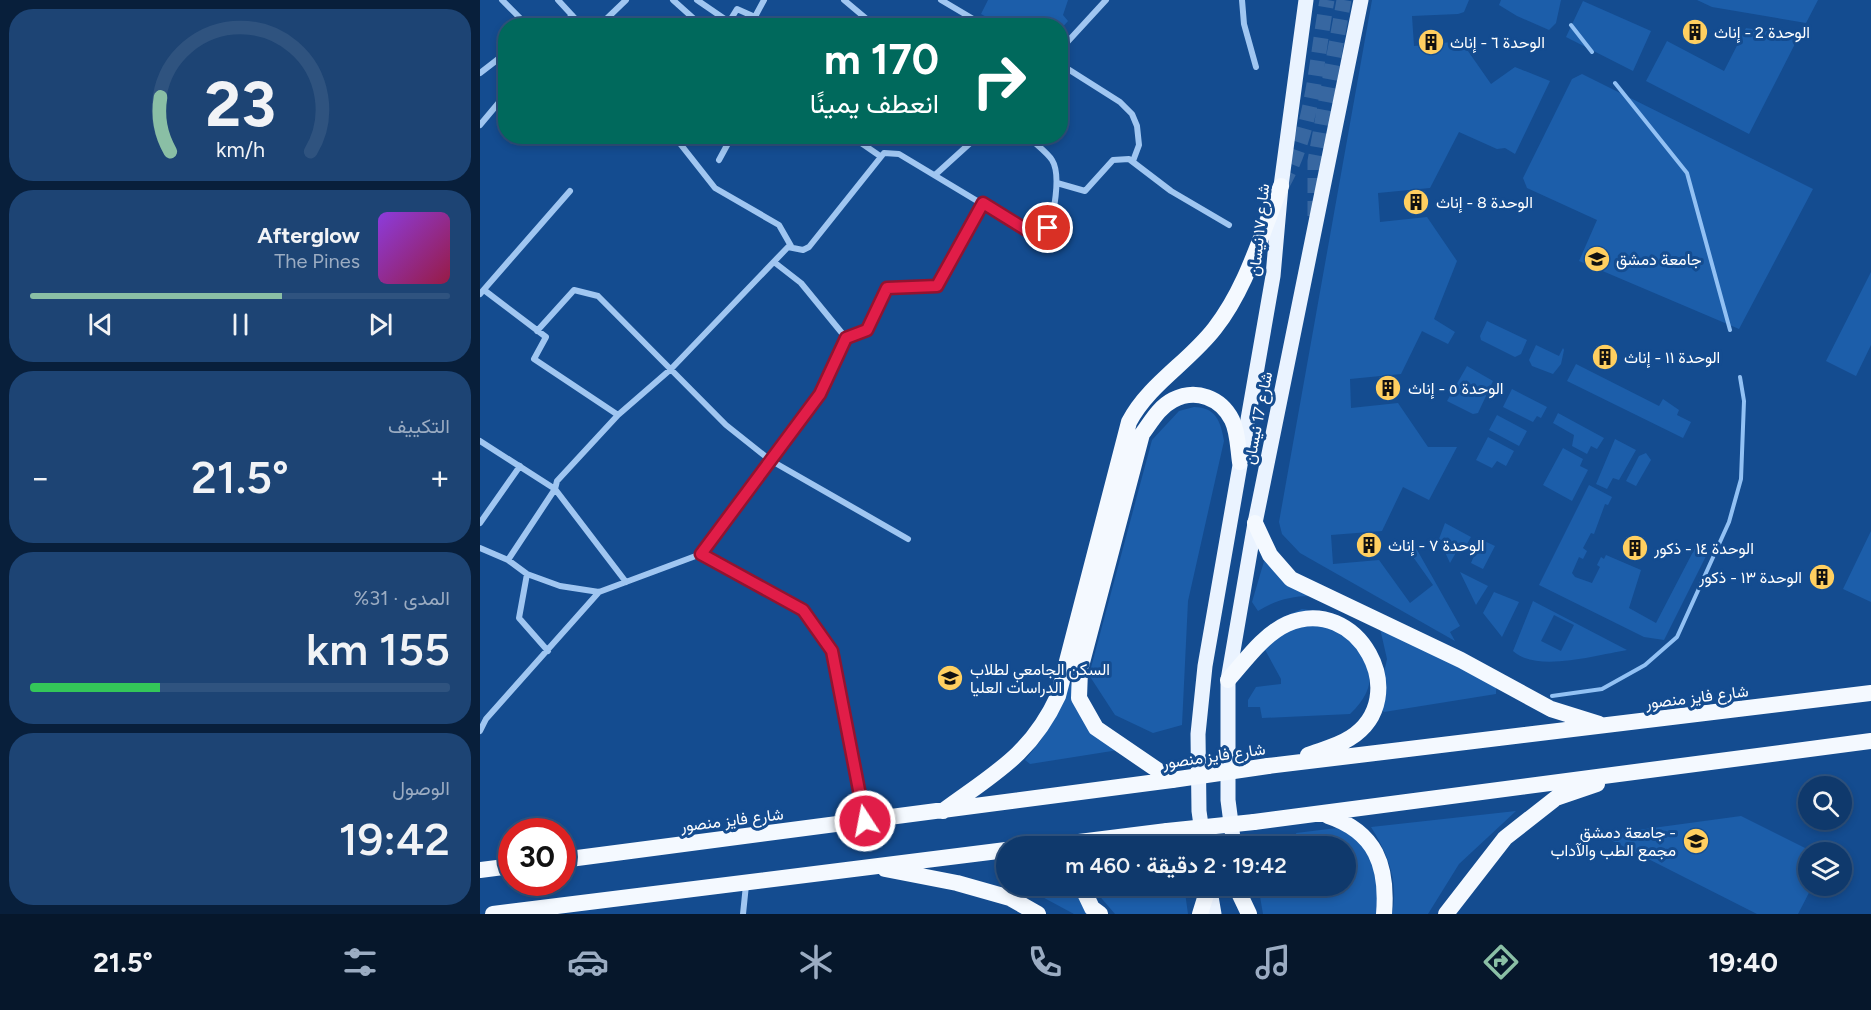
<!DOCTYPE html>
<html lang="ar">
<meta charset="utf-8">
<style>
:root{--surface:#0f396c;--page:#1d4474;--text:#f1f3f6;--muted:#9bacc2;--line:#2f537f;--accent:#8abfa5}
body{margin:0;font-family:Figtree,Vazirmatn,sans-serif;background:var(--page);color:var(--text);direction:rtl;height:100vh;display:flex;flex-direction:column;font-size:22px;white-space:nowrap}
*{box-sizing:border-box;margin:0}
p{font-size:20px;color:var(--muted)}
.icon{flex:none;width:33px;height:33px;fill:none;stroke:currentColor;stroke-width:2;stroke-linecap:round;stroke-linejoin:round}
.map{position:relative;flex:1;overflow:hidden;direction:ltr}
.sheet{display:flex;flex-direction:column;gap:9px;padding:9px;background:#081f3b;width:480px}
.sheet>*{flex:none}
.banner{position:absolute;left:18px;top:18px;width:570px;height:126px;border-radius:24px;box-shadow:0 3px 9px #0003,0 0 0 2px var(--line);direction:rtl;background:#00695c;color:#fff;overflow:hidden}
.buttons{position:absolute;left:1318px;top:776px;display:grid;gap:12px}
.buttons a{display:grid;place-items:center;width:54px;height:54px;border-radius:50%;background:var(--surface);box-shadow:0 3px 9px #0003,0 0 0 2px var(--line);font-size:30px}
.speed{position:absolute;left:18px;top:818px;display:flex;gap:12px;font-size:30px;font-weight:700;text-align:center}
.speed>*{display:grid;place-content:center;width:78px;height:78px;border-radius:50%;background:var(--surface);box-shadow:0 3px 9px #0003,0 0 0 2px var(--line);line-height:1}
.speed .limit{border:9px solid #d22;background:#fff;color:#111}
.pin{position:absolute;display:grid;place-items:center;width:51px;height:51px;color:#fff;margin:-26px;border:3px solid #fff;border-radius:50%;box-shadow:0 2px 6px #0007}
.me{position:absolute;width:66px;margin:-33px;rotate:349deg;stroke-linejoin:round;filter:drop-shadow(0 0 4px #0008)}
.turn{display:flex;align-items:center;gap:21px;height:126px;padding:0 30px;font-size:27px}
.turn .icon{width:78px;height:78px;stroke-width:2.5}
.turn b{display:block;font-size:42px;line-height:51px}
.big{font-size:45px;font-weight:600;line-height:1.1}
.sheet .card{flex:1;display:flex;flex-direction:column;justify-content:center;gap:9px;min-width:0;padding:0 21px;border-radius:24px;background:var(--page)}
.sheet .dial{align-items:center;gap:0}
.dial svg{height:156px;overflow:visible;fill:none;stroke:var(--line);stroke-width:7;stroke-linecap:round;text-anchor:middle}
.dial text{fill:var(--text);stroke:none}
.song{display:flex;align-items:center;gap:18px}
.cover{width:72px;height:72px;border-radius:9px;background:linear-gradient(135deg,hsl(270 70% 55%),hsl(340 70% 35%))}
.played{height:6px;border-radius:3px;background:linear-gradient(90deg,var(--accent) 60%,var(--line) 60%)}
.keys{display:flex;justify-content:space-around;direction:ltr}
.heat{display:flex;justify-content:space-between;align-items:center;font-size:33px;direction:ltr}
.charge{height:9px;border-radius:4px;background:linear-gradient(90deg,#34c759 31%,var(--line) 0)}
.trip{position:absolute;left:516px;top:836px;width:360px;height:60px;border-radius:30px;background:var(--surface);box-shadow:0 3px 9px #0003,0 0 0 2px var(--line);font-weight:600;line-height:60px;text-align:center;direction:rtl}
.tabs{display:flex;height:96px;justify-content:space-around;align-items:center;background:#06172b;color:var(--muted)}
.tabs .icon{width:42px;height:42px}
.tabs .selected{color:var(--accent)}
.tabs b{font-size:27px;color:var(--text)}
main{display:flex;flex:1;min-height:0}
.map>svg:first-child{display:block}
.green{fill:#1c5eaa;fill-rule:evenodd}
.lines{fill:none;stroke-linecap:round;stroke-linejoin:round}
.stream{stroke:#92c1f4;stroke-width:4}
.primary-tunnel{stroke:#3767a1;stroke-width:15;stroke-dasharray:15 8;stroke-linecap:butt}
.minor{stroke:#a0c6f1;stroke-width:6}
.primary{stroke:#eaf3ff;stroke-width:15}
.trunk{stroke:#f4f9ff;stroke-width:16}
.trunk-bridge{stroke:#f4f9ff;stroke-width:16}
.route-casing{stroke:#92132f;stroke-width:15}
.route{stroke:#e11d48;stroke-width:10}
.labels{text-anchor:middle;dominant-baseline:central;stroke-width:6;stroke-linejoin:round;paint-order:stroke}
.poi-label{font-size:16px;fill:#fff;stroke:#144c90;text-anchor:start}
.street-label{font-size:16px;fill:#fff;stroke:#144c90}
</style>
<main>
<div class="map">
<svg width="1391" height="914" viewBox="0 0 1391 914">
<rect width="100%" height="100%" fill="#144c90"/>
<!-- green -->
<path class="green" d="M508,0H588L583,15L588,21L581,29L580,26L521,25L501,14Z
M892,0H989L984,12L978,14L932,16L934,46L981,41L1011,84L1035,67L1070,81L1035,154L1025,148L1017,149L979,132L950,188L898,193L900,222L947,217L977,261L954,319L975,332L968,344L942,331L921,374L870,379L871,408L918,403L948,447H977L949,500L923,487L902,531L851,535L853,564L899,560L930,603L953,585L926,547L927,542L936,548L980,626L970,632L975,641L820,553L802,534L799,522Z
M1021,0H1081L1076,23L1069,30L1037,16L1019,5Z
M1217,0H1338L1326,23L1232,7Z
M1103,1L1171,31L1153,71L1086,37Z
M1266,28L1319,36L1269,134L1166,81L1187,41L1244,71Z
M1102,74L1333,189L1259,329L1099,261L1117,220L1047,188L1043,178L1092,79Z
M1391,272V345L1376,376L1346,361Z
M1007,321L1047,340L1041,354L1035,357L1001,340L1000,336Z
M1056,345L1079,356L1083,348L1084,350L1081,364L1073,374L1052,366L1049,360Z
M1096,364L1179,406L1183,399L1199,410L1197,415L1211,422L1203,438L1087,381Z
M987,366L1013,381L998,413L993,414L967,401Z
M1032,389L1067,407L1061,418L1057,416L1053,422L1023,407Z
M714,407C735,407 741,421 744,441L708,601L702,725L673,733L635,715L609,675L672,440L699,411Z
M1078,413L1124,438L1117,449L1111,446L1107,454L1092,446L1094,435L1073,423Z
M1017,415L1047,431L1039,446L1009,430Z
M1008,437L1034,451L1026,466L1017,461L1012,468L996,460Z
M1135,439L1156,450L1139,480L1133,478L1127,489L1116,484Z
M1083,448L1103,459L1100,466L1108,470L1092,501L1063,485Z
M1166,453L1171,460L1156,486L1146,481L1159,456Z
M1109,485L1132,497L1128,505L1125,504L1114,534L1111,533L1103,548L1107,551L1103,559L1099,557L1092,573L1095,577L1112,583L1120,567L1117,565L1121,557L1124,559L1126,555L1161,570L1149,608L1176,623L1215,548L1227,554L1184,640L1164,637L1059,585Z
M965,523L991,537L983,551L978,549L970,563L959,539Z
M1391,531V602L1363,589Z
M998,538L1015,546L1003,569L991,563L994,556L990,554Z
M785,558L835,596C813,595 796,600 778,611L772,602Z
M980,572L1008,586L996,605Z
M1014,592L1039,602L1022,637L1003,613Z
M1053,601L1147,650C1117,655 1056,673 1033,651ZM1074,615L1094,625L1081,651L1061,641Z
M822,609L855,614L883,633C890,669 899,686 870,714L782,718L780,707H768V700L776,687L801,684V679L778,637L798,619Z
M899,624L1016,682V694L904,712L897,705L907,659Z
M589,681L600,703L651,748L550,764L545,760L561,740Z
M1036,811L979,864L948,914H912C919,882 908,854 891,827Z
M1261,816L1333,852H1329V885H1333L1318,914H1277L1121,835Z
M857,828C864,832 876,836 881,842C897,861 899,891 896,914H783L778,885H866V846H803L818,844L816,833Z
M540,885H594L609,914H594Z
M610,885H704L708,914H635Z"/>
<g class="lines">
<!-- stream -->
<path class="stream" d="M1091,25L1112,52
M1135,83L1207,173L1250,330
M1072,696L1122,689L1165,665L1197,637L1249,522L1261,479L1264,401L1260,377"/>
<!-- primary-tunnel -->
<path class="primary-tunnel" d="M802,185C833,131 836,61 847,0
M835,216V161L864,0"/>
<!-- minor -->
<path class="minor" d="M22,0L48,26
M78,0L102,26
M193,0L222,26
M217,0L255,26
M364,0L395,26
M461,0L505,26
M762,0L764,24L776,67
M249,22L257,9L275,17
M83,26L92,15
M119,26L146,0
M270,26L284,0
M580,50L626,0
M580,64L640,102L652,114L657,126L659,145L653,161
M0,73L26,53
M0,125L26,94
M194,136L235,188L299,225L311,246
M371,136L400,156
M239,160L252,136
M455,175L498,136
M577,183L605,191L633,160L649,159L691,191L749,225
M294,262L321,283L366,338
M4,290L66,337L54,359L138,415
M0,294L90,191
M57,331L94,290L118,296L246,425L290,460L428,539
M0,441L75,489L146,582
M0,523L40,466
M0,548L28,560L47,574L80,586L119,592L221,554L340,394L366,338L387,330L407,288L457,286L503,203
M221,554L323,610L352,651L384,820
M28,560L75,489L77,481L138,415L191,369L308,247L323,250L329,247L404,153L419,154L549,232L558,235L565,231C575,218 581,174 572,160C567,152 555,144 548,136
M47,574L39,618L68,651
M0,731L6,719L119,592
M263,914L266,885"/>
<!-- primary -->
<path class="primary" d="M724,846L719,811L718,734L725,666L793,276L801,186L826,0
M754,846L748,800V680L775,523L881,0
M729,885L734,914"/>
<!-- trunk -->
<path class="trunk" d="M775,523L790,555L811,579L981,660L1071,709L1119,724
M748,680C765,661 783,635 807,624C877,593 935,697 870,738C858,746 841,750 828,755
M788,766L1391,693
M692,780L616,728L599,698L600,670L662,434C671,422 679,407 693,400C716,388 741,398 752,420C758,432 758,449 760,462
M463,811C513,774 551,755 578,696L649,422C669,384 709,362 735,328C767,287 781,234 801,186
M848,816C896,832 908,866 904,914
M774,822L1391,741
M567,846L687,831
M82,860L692,780
M405,869L477,883L530,898L558,914
M0,870L32,866
M601,885L612,908L620,914
M760,895L769,914
M13,914L526,850
M720,914L729,885
M966,914L1025,838L1076,798L1117,784"/>
<!-- trunk-bridge -->
<path class="trunk-bridge" d="M692,780L788,766
M687,831L774,822"/>
</g>
<g class="lines">
<!-- route casing -->
<g class="route-casing">
<path id="route" d="M385,821L352,651L323,610L221,554L340,394L366,338L387,330L407,288L457,286L503,203L553,234H562L568,228"/>
</g>
<!-- route -->
<use href="#route" class="route"/>
</g>
<!-- icons -->
<defs>
<g id="building-disc" transform="scale(1.35)"><circle r="9.5" fill="#ffcf60" stroke="#144c90"/><path d="M-4-6H4V6H1V3H-1V6H-4ZM-2.5-4.3h1.7v1.8h-1.7ZM.8-4.3h1.7v1.8H.8ZM-2.5-1h1.7V.8h-1.7ZM.8-1h1.7V.8H.8Z" fill="#111"/></g>
<g id="university-disc" transform="scale(1.35)"><circle r="9.5" fill="#ffcf60" stroke="#144c90"/><path d="M0-5L7-2L0 1L-7-2ZM-4 1L0 2.5L4 1V4Q0 6-4 4Z" fill="#111"/></g>
</defs>
<g fill-rule="evenodd">
<use href="#building-disc" x="1215" y="32"/>
<use href="#building-disc" x="951" y="42"/>
<use href="#building-disc" x="936" y="202"/>
<use href="#university-disc" x="1117" y="259"/>
<use href="#building-disc" x="1125" y="357"/>
<use href="#building-disc" x="908" y="388"/>
<use href="#building-disc" x="889" y="545"/>
<use href="#building-disc" x="1155" y="548"/>
<use href="#building-disc" x="1342" y="577"/>
<use href="#university-disc" x="470" y="678"/>
<use href="#university-disc" x="1216" y="841"/>
</g>
<g class="labels">
<!-- poi labels -->
<g class="poi-label">
<text x="1234" y="32">الوحدة 2 - إناث</text>
<text x="970" y="42">الوحدة ٦ - إناث</text>
<text x="956" y="202">الوحدة 8 - إناث</text>
<text x="1136" y="259">جامعة دمشق</text>
<text x="1144" y="357">الوحدة ١١ - إناث</text>
<text x="928" y="388">الوحدة ٥ - إناث</text>
<text x="908" y="545">الوحدة ٧ - إناث</text>
<text x="1174" y="548">الوحدة ١٤ - ذكور</text>
<text x="1322" y="577" text-anchor="end">الوحدة ١٣ - ذكور</text>
<text x="490" y="669">السكن الجامعي لطلاب<tspan x="490" dy="18">الدراسات العليا</tspan></text>
<text x="1196" y="832" text-anchor="end">جامعة دمشق -<tspan x="1196" dy="18">مجمع الطب والآداب</tspan></text>
</g>
<!-- street labels -->
<g class="street-label">
<text transform="translate(779 230) rotate(-84)">شارع ١٧ نيسان</text>
<text transform="translate(778 418) rotate(-79)">شارع 17 نيسان</text>
<text transform="translate(1217 697) rotate(-7)">شارع فايز منصور</text>
<text transform="translate(734 756) rotate(-8)">شارع فايز منصور</text>
<text transform="translate(252 820) rotate(-7)">شارع فايز منصور</text>
</g>
</g>
</svg>
<div class="buttons">
<a><svg class="icon" aria-label="search" viewBox="0 0 24 24"><circle cx="10" cy="10" r="6"/><path d="M15 15l6 6"/></svg></a>
<a><svg class="icon" aria-label="layers" viewBox="0 0 24 24"><path d="M12 4l9 5-9 5-9-5zM3 14l9 5 9-5"/></svg></a>
</div>
<div class="speed"><div class="limit">30</div></div>
<div class="pin" style="left:568px;top:228px;background:#d93025"><svg class="icon" aria-label="arrive" viewBox="0 0 24 24"><path d="M6 21V4h12l-3 4 3 4H6"/></svg></div>
<svg class="me" style="left:385px;top:821px" viewBox="-20 -20 40 40"><circle r="17" fill="#e11d48" stroke="#fff" stroke-width="3"/><path d="M0-11L8 9 0 5-8 9z" fill="#fff"/></svg>
<div class="trip">19:42 · 2 دقيقة · 460 m</div>
<div class="banner">
<div class="turn"><svg class="icon" aria-label="right" viewBox="0 0 24 24"><path d="M7 20v-9h11M14 6l5 5-5 5"/></svg><div><b>170 m</b>انعطف يمينًا</div></div>
</div>
</div>
<section class="sheet">
<div class="card dial"><svg viewBox="0 0 100 80">
<path d="M14 69A42 42 0 1 1 86 69"/>
<path d="M14 69A42 42 0 0 1 9 41" stroke="#8abfa5"/>
<text x="50" y="56" font-size="32" font-weight="700">23</text>
<text x="50" y="72" font-size="11">km/h</text>
</svg></div>
<div class="card">
<div class="song"><i class="cover"></i><div><b>Afterglow</b><p>The Pines</p></div></div>
<div class="played"></div>
<div class="keys"><svg class="icon" aria-label="previous" viewBox="0 0 24 24"><path d="M18 5L8 12l10 7zM5 5v14"/></svg><svg class="icon" aria-label="pause" viewBox="0 0 24 24"><path d="M8 5v14M16 5v14"/></svg><svg class="icon" aria-label="next" viewBox="0 0 24 24"><path d="M6 5l10 7-10 7zM19 5v14"/></svg></div>
</div>
<div class="card"><p>التكييف</p>
<div class="heat"><a>−</a><b class="big">21.5°</b><a>+</a></div>
</div>
<div class="card"><p>المدى · 31%</p><b class="big">155 km</b><div class="charge"></div></div>
<div class="card"><p>الوصول</p><b class="big">19:42</b></div>
</section>
</main>
<nav class="tabs">
<b>19:40</b>
<svg class="icon selected" aria-label="directions" viewBox="0 0 24 24"><path d="M12 3l9 9-9 9-9-9zM9 14v-3h6M13 9l2 2-2 2"/></svg>
<svg class="icon" aria-label="music" viewBox="0 0 24 24"><path d="M9 18V5l10-2v13"/><circle cx="6" cy="18" r="3"/><circle cx="16" cy="16" r="3"/></svg>
<svg class="icon" aria-label="phone" viewBox="0 0 24 24"><path d="M5 4h4l2 5-3 2q2 4 5 5l2-3 5 2v4C11 20 4 13 5 4z"/></svg>
<svg class="icon" aria-label="climate" viewBox="0 0 24 24"><path d="M12 3v18M4 7l16 10M4 17L20 7"/></svg>
<svg class="icon" aria-label="car" viewBox="0 0 24 24"><path d="M5 17H2v-5l4-1 3-4h7l3 4 3 1v5h-3M9 17h6M6 11h13"/><circle cx="7" cy="17" r="2"/><circle cx="17" cy="17" r="2"/></svg>
<svg class="icon" aria-label="filters" viewBox="0 0 24 24"><path d="M4 7h16M4 17h16"/><circle cx="9" cy="7" r="2"/><circle cx="15" cy="17" r="2"/></svg>
<b>21.5°</b>
</nav>
